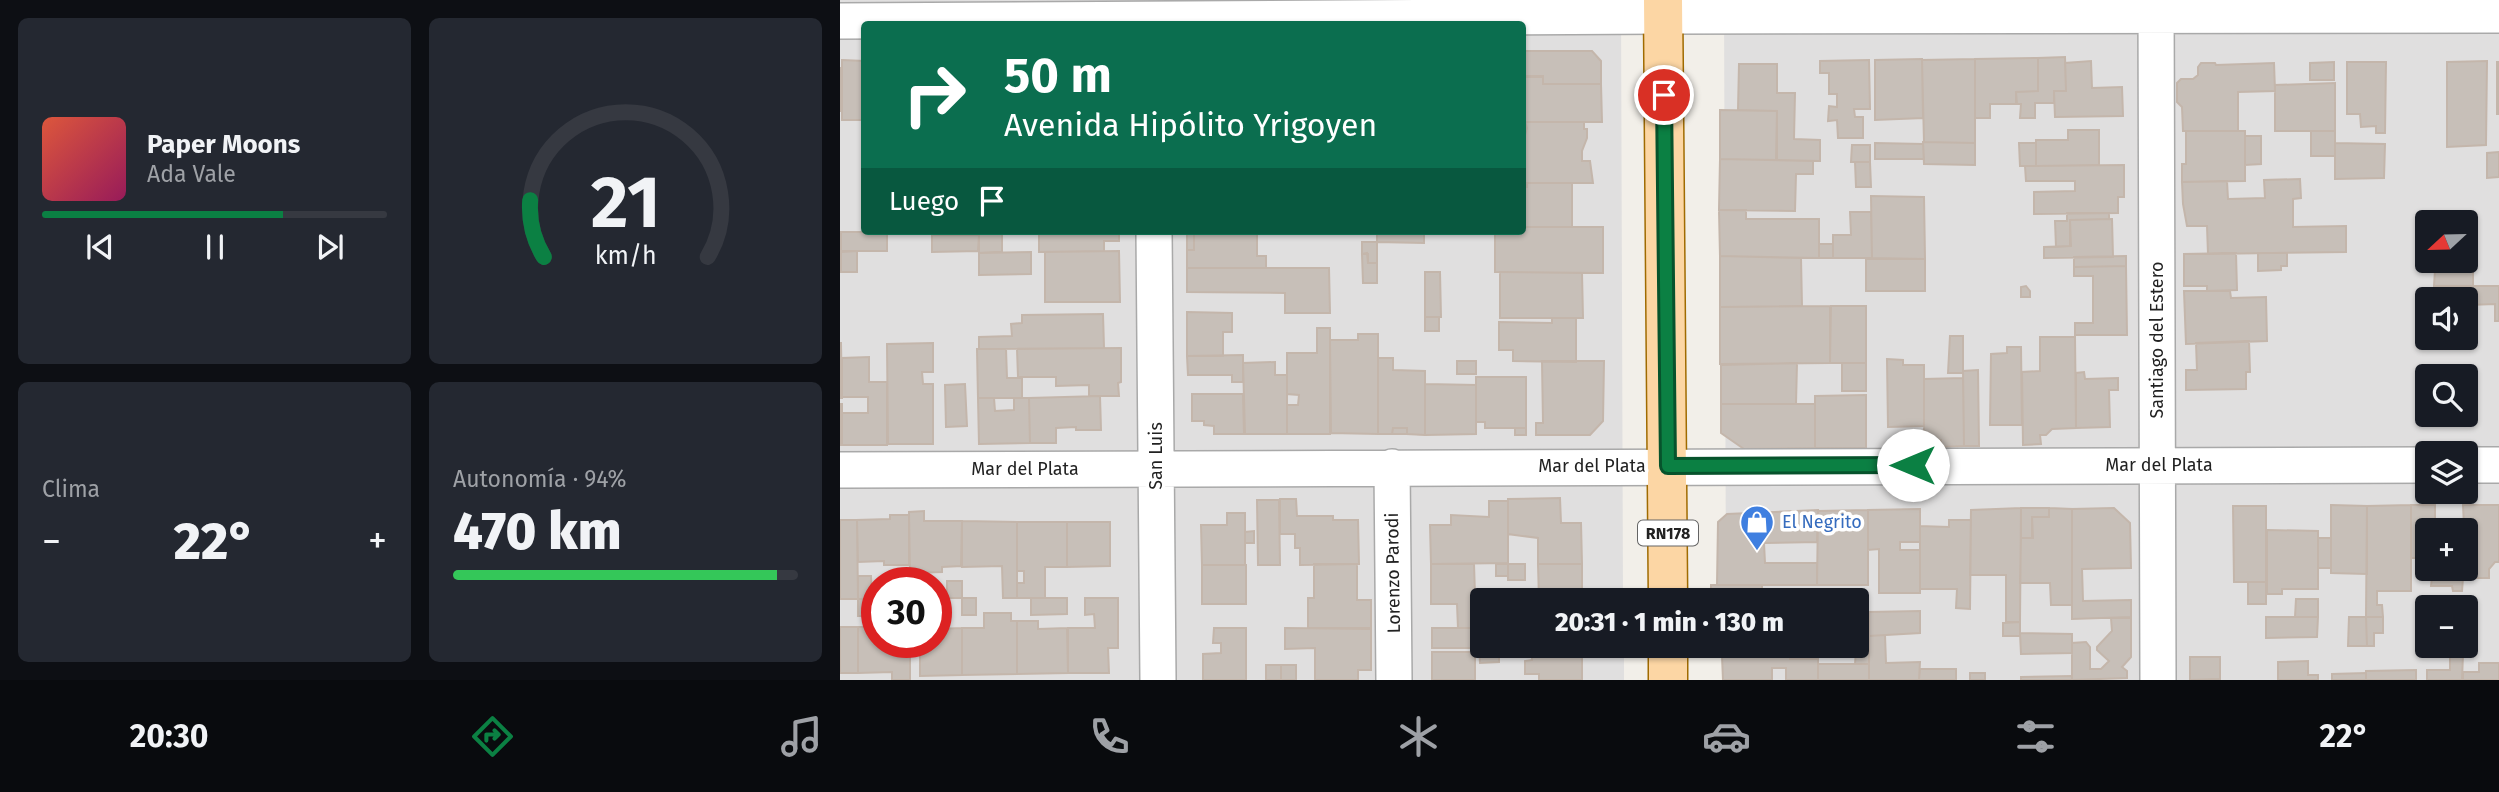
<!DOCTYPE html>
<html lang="es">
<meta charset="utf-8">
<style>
:root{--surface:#171b24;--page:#242831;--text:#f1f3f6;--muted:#9ea1a6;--line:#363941;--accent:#0b8043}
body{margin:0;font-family:"Fira Sans",sans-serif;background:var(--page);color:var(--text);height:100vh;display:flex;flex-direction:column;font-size:26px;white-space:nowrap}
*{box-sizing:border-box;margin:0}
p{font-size:23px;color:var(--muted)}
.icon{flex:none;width:38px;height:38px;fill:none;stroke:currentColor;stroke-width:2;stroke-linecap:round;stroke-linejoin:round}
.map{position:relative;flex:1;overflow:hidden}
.panel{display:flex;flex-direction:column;gap:18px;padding:18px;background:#0d0f14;width:840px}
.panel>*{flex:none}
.hud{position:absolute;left:21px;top:21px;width:665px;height:214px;border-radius:7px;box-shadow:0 2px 5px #0004;background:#0b6e4f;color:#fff;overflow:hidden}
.needle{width:46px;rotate:248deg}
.buttons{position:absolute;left:1575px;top:210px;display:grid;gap:14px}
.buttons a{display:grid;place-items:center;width:63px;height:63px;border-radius:7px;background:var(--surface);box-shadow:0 2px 5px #0004;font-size:35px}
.speed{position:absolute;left:21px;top:567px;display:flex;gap:14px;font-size:35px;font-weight:700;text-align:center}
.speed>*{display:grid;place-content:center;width:91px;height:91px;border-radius:50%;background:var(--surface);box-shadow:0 2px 5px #0004;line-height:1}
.speed .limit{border:10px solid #d22;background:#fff;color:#111}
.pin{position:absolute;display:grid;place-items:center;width:60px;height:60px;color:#fff;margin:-30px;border:4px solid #fff;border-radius:50%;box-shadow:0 2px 7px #0007}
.me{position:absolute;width:77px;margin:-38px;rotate:270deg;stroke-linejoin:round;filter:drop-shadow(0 0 5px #0008)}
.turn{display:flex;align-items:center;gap:24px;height:147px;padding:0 28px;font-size:32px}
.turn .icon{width:91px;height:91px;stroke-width:2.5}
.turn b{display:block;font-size:49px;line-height:60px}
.then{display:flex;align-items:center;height:66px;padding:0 28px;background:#0003;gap:14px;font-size:26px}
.big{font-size:52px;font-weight:800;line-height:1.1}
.panel .widget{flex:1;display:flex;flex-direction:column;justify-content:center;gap:10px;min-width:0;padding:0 24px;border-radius:10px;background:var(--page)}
.panel .dial{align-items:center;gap:0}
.dial svg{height:182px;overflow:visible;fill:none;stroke:var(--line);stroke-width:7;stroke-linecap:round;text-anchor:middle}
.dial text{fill:var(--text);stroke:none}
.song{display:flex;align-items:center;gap:21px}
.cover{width:84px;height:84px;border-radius:10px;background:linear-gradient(135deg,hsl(10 70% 55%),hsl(330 70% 35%))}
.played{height:7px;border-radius:4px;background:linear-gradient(90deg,var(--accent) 70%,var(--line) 70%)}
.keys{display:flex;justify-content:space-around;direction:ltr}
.heat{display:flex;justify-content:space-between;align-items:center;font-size:38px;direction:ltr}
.charge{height:10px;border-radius:5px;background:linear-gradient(90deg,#34c759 94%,var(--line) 0)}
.panel .tiles{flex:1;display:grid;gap:18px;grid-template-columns:repeat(2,1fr)}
.trip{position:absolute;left:630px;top:588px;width:399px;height:70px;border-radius:7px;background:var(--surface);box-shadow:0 2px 5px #0004;font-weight:800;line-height:70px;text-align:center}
.tabs{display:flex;height:112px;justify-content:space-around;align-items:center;background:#090b0e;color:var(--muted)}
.tabs .icon{width:49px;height:49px}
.tabs .current{color:var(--accent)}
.tabs b{font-size:32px;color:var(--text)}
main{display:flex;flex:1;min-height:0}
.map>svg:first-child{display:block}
.residential{fill:#e0dfdf;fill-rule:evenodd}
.building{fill:#c7bfb8;stroke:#c4b6ab;stroke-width:2}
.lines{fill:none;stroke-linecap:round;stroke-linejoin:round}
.minor-casing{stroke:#a9a9a9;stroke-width:38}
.major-casing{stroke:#a06b00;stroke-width:41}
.minor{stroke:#fff;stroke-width:35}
.major{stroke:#fcd6a4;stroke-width:38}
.route-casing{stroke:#07532c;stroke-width:18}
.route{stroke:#0b8043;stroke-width:12}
.labels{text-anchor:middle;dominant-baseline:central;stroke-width:7;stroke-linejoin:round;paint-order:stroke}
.shield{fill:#fff;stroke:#646464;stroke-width:2}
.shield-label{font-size:16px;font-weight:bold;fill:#222}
.street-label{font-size:18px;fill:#222;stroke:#fff}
.shop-label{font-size:18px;fill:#366cbe;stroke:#fff;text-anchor:start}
</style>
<main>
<section class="panel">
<div class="tiles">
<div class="widget">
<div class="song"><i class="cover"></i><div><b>Paper Moons</b><p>Ada Vale</p></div></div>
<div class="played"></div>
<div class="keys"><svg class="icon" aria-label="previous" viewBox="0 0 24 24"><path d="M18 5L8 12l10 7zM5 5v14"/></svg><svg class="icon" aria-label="pause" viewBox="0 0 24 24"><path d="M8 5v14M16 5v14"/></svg><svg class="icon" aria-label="next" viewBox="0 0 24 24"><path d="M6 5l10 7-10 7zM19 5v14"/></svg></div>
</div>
<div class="widget dial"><svg viewBox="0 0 100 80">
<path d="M14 69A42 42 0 1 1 86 69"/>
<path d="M14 69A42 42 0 0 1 8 44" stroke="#0b8043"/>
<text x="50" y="56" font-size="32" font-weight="700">21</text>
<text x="50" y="72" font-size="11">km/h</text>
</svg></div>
<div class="widget"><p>Clima</p>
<div class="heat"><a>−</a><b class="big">22°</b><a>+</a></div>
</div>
<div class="widget"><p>Autonomía · 94%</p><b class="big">470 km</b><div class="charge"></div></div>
</div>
</section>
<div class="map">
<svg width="1659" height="680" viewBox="0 0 1659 680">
<rect width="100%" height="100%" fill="#f2efe9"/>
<!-- residential -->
<path class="residential" d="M0,0H781L783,600H642V646H784V680H0ZM24,24H682V231H24ZM37,583H96V642H37Z
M884,0H1659V680H886V646H1017V600H886ZM1587,222H1626V261H1587ZM1587,299H1626V338H1587ZM1587,376H1626V415H1587ZM1587,453H1626V492H1587ZM1587,530H1626V569H1587ZM1587,607H1626V646H1587Z"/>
<!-- building -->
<path class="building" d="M682,51H752L761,61V84H703V76H682Z
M1225,57L1226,91H1214V103H1195V118H1180L1181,104H1177L1176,92L1198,91V58Z
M1198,58V91L1176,92V104H1150V118H1135V59Z
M1082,59L1083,118L1035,120V60Z
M1135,59V143L1084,142L1082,60Z
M2,60L24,61V120H2Z
M1029,60L1030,109H1014L1015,117H1023V138H998L997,120L988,121L989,106L997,107V94H989V73H980V61Z
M1251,61L1252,88L1282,87L1283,116L1215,117L1214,91H1226L1225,63Z
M1647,61L1646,145L1607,147V62Z
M1494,62V80H1470V63Z
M1507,62H1546L1545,133H1536V126L1521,127L1520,114H1507Z
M1657,62H1659V114H1657Z
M1361,63H1375L1376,65L1434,63L1435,91L1398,92V131H1343L1342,107L1337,102V83L1341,79H1353L1358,75V67Z
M899,64H937V93H955L954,139L980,140V161L937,160V111L898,110Z
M0,68H1L2,111H0Z
M682,77H703V84H761L762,122H682Z
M1495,83V131H1435V85Z
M880,110L937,111L936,160L880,159Z
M685,122H744V129H747V138L742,151V161H750L753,183H682V135H685L687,128Z
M1228,130H1259V165L1196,166V140H1228Z
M1346,131H1405V181L1342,182V164H1346Z
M1471,131H1495V156H1471Z
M1405,136H1421V164L1405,165Z
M1083,142L1135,143V165L1084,164Z
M1035,143L1083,144L1084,159H1035Z
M1179,143H1196V166H1180Z
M1495,143L1545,144L1544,178L1495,179Z
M1012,145H1030V162H1011Z
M1659,152V177L1647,178V153Z
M880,159L973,161V174H956L955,211L879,210Z
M1015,162H1030L1031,187H1016Z
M1284,165V197H1278V213L1194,214V192L1235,191V181H1186L1185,166Z
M1460,179L1461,198L1453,199V227L1506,226V252L1368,254L1367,226H1347L1343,204L1342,182L1387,181L1388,199L1425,198L1424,180Z
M687,183H732V227H682V187H687Z
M1031,196L1084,197L1085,259L1032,258Z
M879,210H906V219H979V258L880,256Z
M1010,212H1031L1032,258H993V235H1011Z
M1227,213H1269V219L1230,220V246L1216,247L1215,221H1227Z
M1272,219L1273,257L1204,258V247L1231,246L1230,220Z
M682,227H763V273L655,272V231H682Z
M139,231H162V252L139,253Z
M199,231H279V241H264V251L199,252Z
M359,231H417V256H426V268H347V250H354V233H359Z
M537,231H584V243L537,242Z
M1,232H47V251H1Z
M347,233H354V250H347Z
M92,235H139L138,251L92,252Z
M522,242H537V263H528L527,253L522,254Z
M979,244H993V258H979Z
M17,251V272H1V252Z
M279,251L280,302H205V252Z
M191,252V274L139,275V253Z
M1396,253L1397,290L1367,291V286H1344V254Z
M1418,253H1447V266H1441V270L1418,271Z
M522,254H528V263H537V283H523Z
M880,256L961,258L962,306L880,307Z
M1286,256V266L1234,267V257Z
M1026,259H1085V291H1026Z
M1286,266L1287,335H1235V323H1253V276H1234V267Z
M347,268H489L490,313H445V293L347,292Z
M1633,269V286H1594L1595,270Z
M585,272H600L601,317H585Z
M660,272L742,273L743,318H660Z
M1186,286L1190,291V297H1181V287Z
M1629,286H1659V321H1655V304L1629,305Z
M1344,291H1390L1391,298L1426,297L1427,341L1346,344Z
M990,306V363L880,364V307Z
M991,306H1026V363H990Z
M347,312L392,313V332H383V356H347Z
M263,314L264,348L139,349V337L172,336L171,324L182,323V315Z
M585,317H599V331H585Z
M712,318H736V362L673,361V350H659V322L712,323Z
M477,328H490V434H447V405H458L459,395L447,394V353H477Z
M518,334H538V434L491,433L490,340H518Z
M1110,336H1123V373H1108Z
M1200,337H1235L1236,428L1212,429L1206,435H1200L1201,444L1183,445L1182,372L1200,371Z
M1409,341L1410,372H1406V389L1346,390V370H1357L1356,343Z
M0,343H1L2,398H0Z
M93,343V372H82L83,384H93V444H48L47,344Z
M1167,347H1181L1182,425H1150L1151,354L1167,353Z
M281,348V382L278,383L279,396H249V385L216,386V377H178L177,349Z
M137,349H166L167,378H182V398H138Z
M403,355V382H392V375H348L347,356Z
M29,357V382H47V445H2V413H28V397H2V358Z
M538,358H553V370L585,371V435L567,434V428H553L552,434H538Z
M1047,359L1063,360V365H1084V426L1048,427Z
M617,361H636V374H617Z
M702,361H764L763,421L750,435H696V423H703Z
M435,362V375H447V434H405L403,363Z
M957,363L956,404H881V365Z
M1002,363H1026V391H1002Z
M1138,370L1139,446H1124L1123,371Z
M1244,372L1245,379L1278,378V390H1269L1270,427L1236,428V373Z
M636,377H686V428H645V422H636Z
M1123,378L1124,446L1101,447V440H1084V379Z
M125,384L127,426L106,427L105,385Z
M585,384L636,385V434L585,435Z
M352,394H403L404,434H374V426L364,425V421H352Z
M1026,395V448H975V396Z
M260,396L261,430H236V427L216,428V443H190L189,398Z
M138,398H154L155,411L174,410V398H189L190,443L139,444Z
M0,404H2V445H0Z
M881,404H975V448L904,449L881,433Z
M553,428H567V434H552Z
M675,428H686V435H675Z
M720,498L721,523H741L742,564H698V538L668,534V499Z
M440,499H456L457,516H493V520H518L519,564L460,565V548H455V534H440Z
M417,500H439L440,565H418Z
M649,501H668V563L591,564L590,525H611V515L649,517Z
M1491,505L1527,506V574L1491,573Z
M1571,505H1595V521H1623V530H1587V558H1571Z
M1571,505V591H1537V605H1542L1543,617H1526L1527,506Z
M1623,505H1659V562H1655L1649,569V578H1623V569H1626Z
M1393,506H1426V582H1394Z
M1181,508H1209V517H1192V538H1181Z
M1181,508L1180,622H1166V575H1130L1131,510Z
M1209,508L1232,509V605H1211L1210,583H1180L1181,538H1193L1192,517H1209Z
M1274,508L1290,523L1291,568L1242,569L1243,601L1291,600V617L1232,619V509Z
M1080,509V542H1060V550H1080V593H1039V549L1028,550V510Z
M978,510L977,542L924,543L925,563H977V585H877L878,522L887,514Z
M1028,510V585H977L978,511Z
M84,511V521H122L121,566L102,567V572L70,573L69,512Z
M387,513H405V565H362L361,525H387Z
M50,515H69V565H44V561L18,562L17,520L50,519Z
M0,520H17L18,599H0Z
M1109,520H1131L1130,609L1116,608L1117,589H1080V526L1109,527Z
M122,521L177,522V598H163L162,566L122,567Z
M177,522H227V567H205V598H177V583H184V571H177Z
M227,522H270V566L227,567Z
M1427,530L1478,531V589H1442V594H1427Z
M414,531V543H405V532Z
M1478,538H1491V568H1478Z
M474,564H517V600H531V628H468V598H474Z
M591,564H634L635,595H641L642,628H618L617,604H591Z
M656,564H668V576H656Z
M668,564H685V580H668Z
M698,564H742V600H699Z
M362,565H406V604H362Z
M1592,569H1623V578L1592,577Z
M18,576H31L32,599H18Z
M1592,577L1623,578L1622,591H1613L1612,586H1591Z
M107,581H122V598H107Z
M1408,582H1426V604H1408Z
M871,585H922V600H871Z
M939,590H956V600H939Z
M122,598H136V615H122Z
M191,598H227V614L191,615Z
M245,598H278V648H268L269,673H228V628H255L254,614L245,615Z
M18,599H37V616H18Z
M1456,599H1478V617H1455Z
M1080,611V633L1029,636V612Z
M144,613H171V621H177V674L122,675V628H144Z
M1577,616L1587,617V646H1603V652H1577Z
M1426,617H1478L1477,637L1426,638Z
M1509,617H1526L1527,646H1508Z
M1526,617H1543V633H1534V646H1527Z
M1271,618H1291V657L1282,667L1287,671V678L1232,680V643L1246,642L1250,647V669H1261L1269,661L1257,650V647L1272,631Z
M177,621H198V629L227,628L228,673L177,674Z
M1180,622V636H1163V623Z
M0,627H18V673H0Z
M18,627H37V642H70V680H52V672L18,673Z
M122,628V675L80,676V642H96V629Z
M374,628H406V680H363V654L381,653V643H373Z
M445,628L531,629V670H518V680H475V648L445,649Z
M592,628H642V646H659V662L640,663L639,648H592Z
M1180,633L1232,634V653L1181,654Z
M1045,635L1046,663L1080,662L1079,680H1029V636Z
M1017,636H1029V664H1015Z
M692,646H722V652L736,651V646H765V655L742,656V680H699V674H685V661L692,660Z
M875,646H950V659H978V680H946V668H932V680H883L882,656H876Z
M592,652H635V680H592Z
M1610,654H1623L1622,680H1587V670H1610Z
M1350,657H1380V679L1350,680Z
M1468,661V675H1478V680H1438V662Z
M1639,663H1659V680H1623V672H1639Z
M978,664H1029V680H978Z
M426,665H441V680H426Z
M441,665H456V680H441Z
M1080,669H1116V680H1079Z
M1576,670V680H1526V671Z
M1130,673H1145V680H1130Z
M1526,673V680H1492V674Z
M1232,676V680H1181V677Z"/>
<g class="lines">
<!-- minor casing -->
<g class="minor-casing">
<path id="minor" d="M1316,0L1318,680
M0,21L823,16L1659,15
M314,231L318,680
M1626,465H1659
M552,467L554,680
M0,470L1587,465"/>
</g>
<!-- major casing -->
<g class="major-casing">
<path id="major" d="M823,0L828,600
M828,646V680"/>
</g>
<!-- minor -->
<use href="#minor" class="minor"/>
<!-- major -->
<use href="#major" class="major"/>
</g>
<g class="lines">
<!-- route casing -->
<g class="route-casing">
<path id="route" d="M824,95L828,466L1073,465"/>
</g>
<!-- route -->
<use href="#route" class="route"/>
</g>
<!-- icons -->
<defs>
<g id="shop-pin" transform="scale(1.75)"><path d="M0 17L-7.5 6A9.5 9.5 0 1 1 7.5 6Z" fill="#3f7fe0" stroke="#fff"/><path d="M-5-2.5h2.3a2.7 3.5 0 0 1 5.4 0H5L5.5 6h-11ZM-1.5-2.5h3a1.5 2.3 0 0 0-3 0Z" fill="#fff"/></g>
</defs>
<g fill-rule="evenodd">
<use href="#shop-pin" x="917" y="522"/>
</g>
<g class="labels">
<!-- shield labels -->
<rect class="shield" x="798" y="520.5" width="60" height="25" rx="5"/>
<g class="shield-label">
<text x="828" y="533">RN178</text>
</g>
<!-- street labels -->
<g class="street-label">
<text transform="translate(1317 340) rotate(-90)">Santiago del Estero</text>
<text transform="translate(316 456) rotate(-90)">San Luis</text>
<text x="1319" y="465">Mar del Plata</text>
<text x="752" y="466">Mar del Plata</text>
<text x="185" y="469">Mar del Plata</text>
<text transform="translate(553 573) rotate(-91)">Lorenzo Parodi</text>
</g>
<!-- shop labels -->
<g class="shop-label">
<text x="942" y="522">El Negrito</text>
</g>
</g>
</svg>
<div class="buttons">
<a><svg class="needle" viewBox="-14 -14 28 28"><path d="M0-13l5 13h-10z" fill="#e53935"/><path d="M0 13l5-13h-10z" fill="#9ea1a6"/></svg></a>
<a><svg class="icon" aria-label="sound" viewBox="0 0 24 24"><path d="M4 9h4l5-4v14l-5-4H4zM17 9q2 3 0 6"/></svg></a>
<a><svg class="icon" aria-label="search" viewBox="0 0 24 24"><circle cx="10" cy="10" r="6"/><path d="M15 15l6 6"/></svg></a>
<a><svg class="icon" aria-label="layers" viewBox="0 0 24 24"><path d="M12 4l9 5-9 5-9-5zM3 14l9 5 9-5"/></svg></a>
<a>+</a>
<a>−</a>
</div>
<div class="speed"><div class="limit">30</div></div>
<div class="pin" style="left:824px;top:95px;background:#d93025"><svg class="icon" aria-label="arrive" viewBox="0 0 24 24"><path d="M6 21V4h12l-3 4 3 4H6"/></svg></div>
<svg class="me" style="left:1073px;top:465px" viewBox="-20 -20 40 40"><circle r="19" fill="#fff"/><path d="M0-13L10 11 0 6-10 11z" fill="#0b8043"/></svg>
<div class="trip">20:31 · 1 min · 130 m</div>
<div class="hud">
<div class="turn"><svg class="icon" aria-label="right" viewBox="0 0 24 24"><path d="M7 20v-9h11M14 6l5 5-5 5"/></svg><div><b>50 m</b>Avenida Hipólito Yrigoyen</div></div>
<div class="then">Luego<svg class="icon" aria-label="arrive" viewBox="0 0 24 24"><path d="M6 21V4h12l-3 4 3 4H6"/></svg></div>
</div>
</div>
</main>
<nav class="tabs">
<b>20:30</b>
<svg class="icon current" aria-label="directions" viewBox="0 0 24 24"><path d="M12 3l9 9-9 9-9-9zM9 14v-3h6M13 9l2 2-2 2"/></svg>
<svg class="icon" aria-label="music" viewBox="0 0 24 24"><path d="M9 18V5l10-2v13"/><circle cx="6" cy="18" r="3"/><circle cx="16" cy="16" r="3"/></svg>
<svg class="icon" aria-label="phone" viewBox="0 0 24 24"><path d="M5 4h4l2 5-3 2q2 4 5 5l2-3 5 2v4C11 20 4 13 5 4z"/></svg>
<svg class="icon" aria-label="climate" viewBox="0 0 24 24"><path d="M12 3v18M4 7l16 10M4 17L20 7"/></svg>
<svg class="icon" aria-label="car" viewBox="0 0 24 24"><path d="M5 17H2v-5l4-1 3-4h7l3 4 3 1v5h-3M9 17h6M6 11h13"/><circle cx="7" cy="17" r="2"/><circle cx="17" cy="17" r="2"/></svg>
<svg class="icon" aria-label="filters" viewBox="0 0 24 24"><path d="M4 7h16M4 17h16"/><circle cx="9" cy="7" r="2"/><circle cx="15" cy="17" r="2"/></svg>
<b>22°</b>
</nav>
